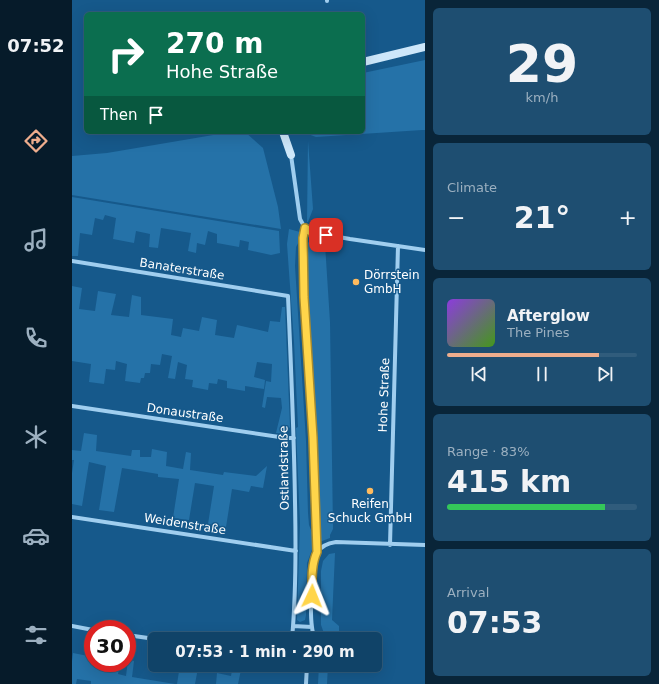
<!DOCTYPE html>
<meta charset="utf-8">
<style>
:root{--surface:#104368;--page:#1e4e71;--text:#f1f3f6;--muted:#9cb0c0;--line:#305c7c;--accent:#eead8d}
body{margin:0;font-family:"DejaVu Sans",sans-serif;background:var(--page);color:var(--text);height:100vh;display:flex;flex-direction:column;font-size:15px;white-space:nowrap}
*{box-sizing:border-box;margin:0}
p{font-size:13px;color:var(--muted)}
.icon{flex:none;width:22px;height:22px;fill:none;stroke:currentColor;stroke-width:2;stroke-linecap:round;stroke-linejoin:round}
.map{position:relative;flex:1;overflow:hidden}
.sheet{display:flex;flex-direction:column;gap:8px;padding:8px;background:#092539;width:234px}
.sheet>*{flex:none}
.top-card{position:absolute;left:12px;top:12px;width:281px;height:122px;border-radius:6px;box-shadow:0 4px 16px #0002,0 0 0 1px var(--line);background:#0b6e4f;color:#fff;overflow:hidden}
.speed{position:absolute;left:12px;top:620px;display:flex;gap:8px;font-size:20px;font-weight:700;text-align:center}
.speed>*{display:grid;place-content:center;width:52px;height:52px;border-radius:50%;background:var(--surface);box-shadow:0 4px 16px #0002,0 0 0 1px var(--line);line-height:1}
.speed .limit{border:6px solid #d22;background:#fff;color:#111}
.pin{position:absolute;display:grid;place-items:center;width:34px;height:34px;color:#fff;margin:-17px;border-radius:8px;box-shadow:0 2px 6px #0006}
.me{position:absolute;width:44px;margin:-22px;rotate:2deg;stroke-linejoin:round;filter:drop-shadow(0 0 3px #0008)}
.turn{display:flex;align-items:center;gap:14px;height:84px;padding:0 16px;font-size:18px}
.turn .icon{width:52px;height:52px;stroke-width:2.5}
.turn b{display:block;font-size:28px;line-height:34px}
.then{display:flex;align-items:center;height:38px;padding:0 16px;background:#0003;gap:8px;font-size:15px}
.big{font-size:30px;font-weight:600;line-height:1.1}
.sheet .widget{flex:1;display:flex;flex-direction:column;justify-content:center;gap:6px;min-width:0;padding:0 14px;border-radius:6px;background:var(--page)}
.sheet .dial{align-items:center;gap:0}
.dial b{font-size:52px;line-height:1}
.song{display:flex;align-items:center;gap:12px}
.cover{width:48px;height:48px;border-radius:6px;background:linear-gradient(135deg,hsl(270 70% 55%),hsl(100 70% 35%))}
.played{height:4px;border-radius:2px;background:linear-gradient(90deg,var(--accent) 80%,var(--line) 80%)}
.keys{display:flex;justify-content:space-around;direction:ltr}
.heat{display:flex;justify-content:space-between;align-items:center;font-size:22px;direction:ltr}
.charge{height:6px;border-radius:3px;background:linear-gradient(90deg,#34c759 83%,var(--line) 0)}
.trip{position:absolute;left:76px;top:632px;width:234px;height:40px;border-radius:6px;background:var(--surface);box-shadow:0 4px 16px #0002,0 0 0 1px var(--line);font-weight:600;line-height:40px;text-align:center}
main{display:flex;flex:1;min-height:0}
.dock{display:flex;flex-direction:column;width:72px;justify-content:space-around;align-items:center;background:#061b2a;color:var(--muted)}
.dock .icon{width:28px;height:28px}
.dock .current{color:var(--accent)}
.dock b{font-size:18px;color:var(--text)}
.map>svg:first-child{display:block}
.green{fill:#2572a8}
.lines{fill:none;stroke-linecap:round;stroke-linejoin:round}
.service{stroke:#a0ceef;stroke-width:3}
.minor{stroke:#a0ceef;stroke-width:4}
.secondary{stroke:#cde7fa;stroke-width:8}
.route-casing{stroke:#a68a30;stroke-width:10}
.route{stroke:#ffd54a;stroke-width:7}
.poi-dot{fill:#ffbb5e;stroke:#16598b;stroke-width:1.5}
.labels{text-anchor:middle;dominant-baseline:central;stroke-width:3;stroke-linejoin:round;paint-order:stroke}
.street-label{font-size:12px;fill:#fff;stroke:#16598b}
.poi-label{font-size:12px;fill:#fff;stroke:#16598b;text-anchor:start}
</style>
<main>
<nav class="dock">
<b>07:52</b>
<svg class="icon current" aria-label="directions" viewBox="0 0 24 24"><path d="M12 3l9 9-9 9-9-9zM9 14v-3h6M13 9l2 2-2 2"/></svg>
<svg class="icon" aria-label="music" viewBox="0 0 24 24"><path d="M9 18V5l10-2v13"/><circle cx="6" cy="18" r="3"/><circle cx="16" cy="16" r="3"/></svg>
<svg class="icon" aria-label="phone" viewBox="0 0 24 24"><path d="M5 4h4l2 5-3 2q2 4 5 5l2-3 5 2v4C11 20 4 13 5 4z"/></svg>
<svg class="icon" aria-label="climate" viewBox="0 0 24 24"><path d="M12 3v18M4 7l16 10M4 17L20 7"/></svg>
<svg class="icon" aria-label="car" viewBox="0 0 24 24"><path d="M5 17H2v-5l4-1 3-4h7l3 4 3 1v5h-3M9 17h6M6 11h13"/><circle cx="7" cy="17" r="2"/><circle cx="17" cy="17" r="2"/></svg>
<svg class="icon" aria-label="filters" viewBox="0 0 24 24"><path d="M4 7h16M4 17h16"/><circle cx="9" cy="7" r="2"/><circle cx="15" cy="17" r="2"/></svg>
</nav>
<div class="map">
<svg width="353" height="684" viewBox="0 0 353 684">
<rect width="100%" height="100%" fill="#16598b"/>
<!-- green -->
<path class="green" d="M353,60V130H350L244,137L236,134V132H291V73Z
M159,132H173L191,148L206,207L209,229L0,195V156L35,153Z
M236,141L241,209L236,222H235Z
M0,197L207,231L208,253L199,255L176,250L177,242L168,240L167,247L145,243V234L136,231L133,245L125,243L124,253L116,251L119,233L89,228L86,248L77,247L78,234L64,231L62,243L41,239L44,218L33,215L31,220L23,218L20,235L8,233L6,256H0Z
M217,229L228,232L229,238L224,247L223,266L234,441L236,513L237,525L241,535L242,544L235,563L234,615L233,620L228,622L225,620L228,523L224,428L226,427L222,342L215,244Z
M233,242L253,244L258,322L261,529L258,535V538L250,541L248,540L244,432Z
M0,286L10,288L7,309L23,311L26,291L44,294L39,315L57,317L60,295L69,297V315L101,319L99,335L109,337L111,328L127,331L130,317L145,320L143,335L162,338L165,325L196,332L198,321L208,322L210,307H213L218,427L212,434L204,433L210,408L209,398L195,397L193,408L190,407L194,381L199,382L200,364L185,362L182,377L193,380L192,389L173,386V391L155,388V381L146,379L145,384L137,383L136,390L120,387L121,380L113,379L115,365L106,362L103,379L96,378L100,356L90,354L88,365L79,364L78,373H73L72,378H69L68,383L53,381L55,364L44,361L43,370L34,369L32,384L17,382L19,364L0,361Z
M12,433L25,435L24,451L59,456L60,450H68V457H79L80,449L95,452L94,466L111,469L114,452L119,453L118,470L151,475L152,472L184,476L195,466L191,488L179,486L177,492L160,489L154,527L136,524L142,486L123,483L117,520L101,518L107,479L86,477V474L50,468L42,512L27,510L34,466L17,462L10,506L0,504V473L2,460H0V450L9,451Z
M263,553L260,620L267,626V639H254L249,625V571L251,561L257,554Z
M1,653L21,657V663H48L46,674L54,676L56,660L62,661L60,677L103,684H19V681L5,679L4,684H0V661Z
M108,665L126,668L123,684H105Z
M161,665H170L166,684H144L145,673L159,676Z
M247,665H256L255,684H246Z"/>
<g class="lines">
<!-- service -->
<path class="service" d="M233,228L231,238V261L232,297L241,438L245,552"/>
<!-- minor -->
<path class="minor" d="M255,1V0
M219,155L228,219L233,228L239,232L278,239L353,250
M0,261L216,296C219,364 222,433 223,502C224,548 224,594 220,639
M0,406L214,438H222
M0,517L224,551
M318,545L326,246
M0,626L21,630
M221,626L240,627
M55,635L83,639
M243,639C242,635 240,631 240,627C238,615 239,561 245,553C249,546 256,543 264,542L353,545
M234,684L235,665"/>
<!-- secondary -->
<path class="secondary" d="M291,62L353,47
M211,132L219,155"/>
</g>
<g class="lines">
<!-- route casing -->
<g class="route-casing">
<path id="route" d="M240,596C240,581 239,565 245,552L241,438L232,297L231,238L233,228L239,232L254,235"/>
</g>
<!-- route -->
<use href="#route" class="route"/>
</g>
<!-- markers -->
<g class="poi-dot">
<circle cx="284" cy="282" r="4"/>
<circle cx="298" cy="491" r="4"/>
</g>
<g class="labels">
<!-- street labels -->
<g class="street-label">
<text transform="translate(110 269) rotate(9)">Banaterstraße</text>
<text transform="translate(312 395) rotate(-88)">Hohe Straße</text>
<text transform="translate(113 413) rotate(8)">Donaustraße</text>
<text transform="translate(212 468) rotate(-91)">Ostlandstraße</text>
<text transform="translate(113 524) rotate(9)">Weidenstraße</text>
</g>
<!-- poi labels -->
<g class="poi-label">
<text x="292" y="275">Dörrstein<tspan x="292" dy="14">GmbH</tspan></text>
<text x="298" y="504" text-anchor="middle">Reifen<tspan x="298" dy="14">Schuck GmbH</tspan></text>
</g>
</g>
</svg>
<div class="speed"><div class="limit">30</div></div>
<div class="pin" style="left:254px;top:235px;background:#d93025"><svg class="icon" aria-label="arrive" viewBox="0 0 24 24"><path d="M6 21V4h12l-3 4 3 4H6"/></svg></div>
<svg class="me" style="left:240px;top:596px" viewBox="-20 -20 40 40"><path d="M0-17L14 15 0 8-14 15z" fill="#ffd54a" stroke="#fff" stroke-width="4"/></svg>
<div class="trip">07:53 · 1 min · 290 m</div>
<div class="top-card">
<div class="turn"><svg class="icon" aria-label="right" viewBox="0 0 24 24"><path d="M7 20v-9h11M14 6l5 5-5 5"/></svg><div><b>270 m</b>Hohe Straße</div></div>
<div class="then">Then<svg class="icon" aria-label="arrive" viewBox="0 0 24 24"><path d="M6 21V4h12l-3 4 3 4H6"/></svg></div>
</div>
</div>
<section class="sheet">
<div class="widget dial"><b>29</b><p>km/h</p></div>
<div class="widget"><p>Climate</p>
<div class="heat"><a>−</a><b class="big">21°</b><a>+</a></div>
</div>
<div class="widget">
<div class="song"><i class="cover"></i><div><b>Afterglow</b><p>The Pines</p></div></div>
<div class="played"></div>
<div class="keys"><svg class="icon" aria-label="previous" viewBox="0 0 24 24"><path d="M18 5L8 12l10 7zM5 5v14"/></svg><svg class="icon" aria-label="pause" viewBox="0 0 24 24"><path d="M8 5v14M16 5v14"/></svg><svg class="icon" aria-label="next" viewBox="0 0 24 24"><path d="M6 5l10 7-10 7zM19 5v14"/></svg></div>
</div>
<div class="widget"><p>Range · 83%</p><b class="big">415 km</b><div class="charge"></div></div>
<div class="widget"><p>Arrival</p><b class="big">07:53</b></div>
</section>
</main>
